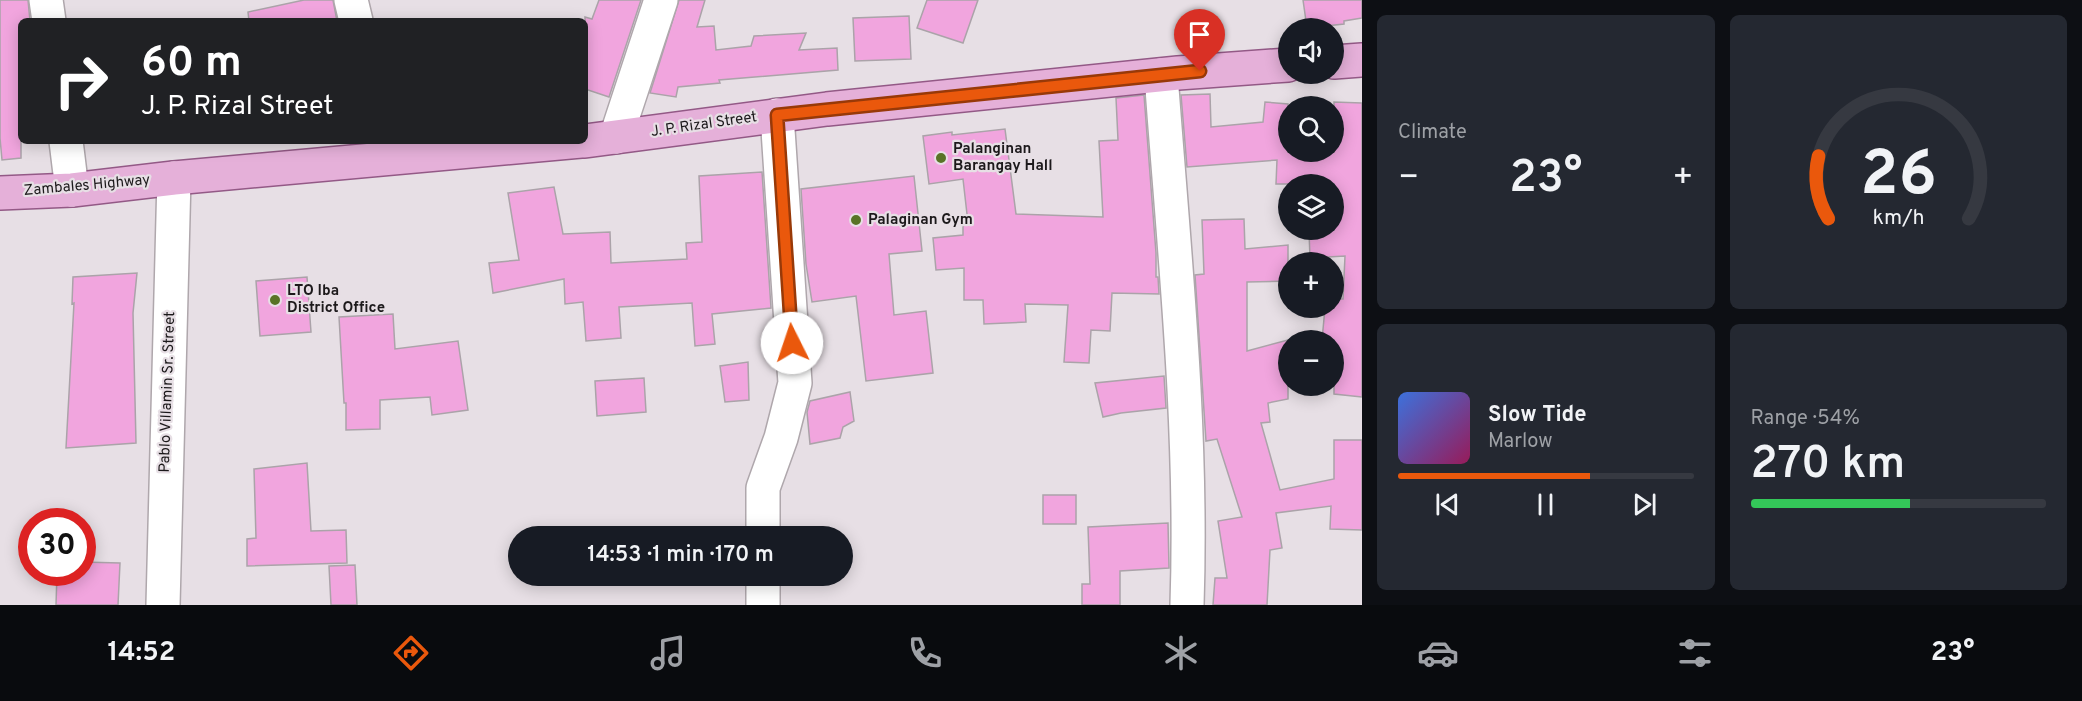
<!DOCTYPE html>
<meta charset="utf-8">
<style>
:root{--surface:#171b24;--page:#242831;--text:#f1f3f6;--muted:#9ea1a6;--line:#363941;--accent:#ea580c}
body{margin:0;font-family:Overpass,sans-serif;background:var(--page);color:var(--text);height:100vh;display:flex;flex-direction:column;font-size:22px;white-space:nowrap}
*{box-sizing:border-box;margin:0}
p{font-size:20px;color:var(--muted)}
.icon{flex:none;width:33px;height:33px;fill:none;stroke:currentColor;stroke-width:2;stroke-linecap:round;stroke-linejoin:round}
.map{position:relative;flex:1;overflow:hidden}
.sheet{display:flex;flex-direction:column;gap:15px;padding:15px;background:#0d0f14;width:720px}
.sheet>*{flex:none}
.banner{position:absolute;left:18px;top:18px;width:570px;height:126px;border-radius:9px;box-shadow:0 3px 15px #0003;background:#202124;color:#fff;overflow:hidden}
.buttons{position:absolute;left:1278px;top:18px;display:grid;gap:12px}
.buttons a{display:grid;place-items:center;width:66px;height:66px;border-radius:50%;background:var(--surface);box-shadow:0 3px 15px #0003;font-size:30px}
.speed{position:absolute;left:18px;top:508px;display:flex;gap:12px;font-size:30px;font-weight:700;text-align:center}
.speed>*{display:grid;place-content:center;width:78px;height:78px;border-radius:50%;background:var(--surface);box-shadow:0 3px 15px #0003;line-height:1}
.speed .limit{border:9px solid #d22;background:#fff;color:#111}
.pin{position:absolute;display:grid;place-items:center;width:51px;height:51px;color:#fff;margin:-62px -26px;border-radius:50% 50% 50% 0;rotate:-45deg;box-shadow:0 0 6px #0007}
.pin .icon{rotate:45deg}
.me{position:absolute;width:66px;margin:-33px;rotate:356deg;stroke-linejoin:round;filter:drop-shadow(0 0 4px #0008)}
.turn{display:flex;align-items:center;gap:21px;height:126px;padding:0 24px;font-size:27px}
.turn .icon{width:78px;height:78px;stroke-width:2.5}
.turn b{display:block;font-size:42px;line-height:51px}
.big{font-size:45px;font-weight:600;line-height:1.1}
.sheet .tile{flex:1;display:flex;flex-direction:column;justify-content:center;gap:9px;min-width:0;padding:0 21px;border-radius:9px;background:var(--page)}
.sheet .dial{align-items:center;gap:0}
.dial svg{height:156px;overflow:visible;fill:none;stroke:var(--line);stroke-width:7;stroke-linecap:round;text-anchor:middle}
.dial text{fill:var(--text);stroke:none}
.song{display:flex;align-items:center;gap:18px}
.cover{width:72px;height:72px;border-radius:9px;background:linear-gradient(135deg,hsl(220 70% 55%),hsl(330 70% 35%))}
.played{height:6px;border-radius:3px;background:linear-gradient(90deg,var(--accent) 65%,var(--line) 65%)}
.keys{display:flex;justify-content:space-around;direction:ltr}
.heat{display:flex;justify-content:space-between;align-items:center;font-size:33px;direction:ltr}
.charge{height:9px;border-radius:4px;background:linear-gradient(90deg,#34c759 54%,var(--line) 0)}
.sheet .tiles{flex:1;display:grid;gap:15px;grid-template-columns:repeat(2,1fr)}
.trip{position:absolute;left:508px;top:526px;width:345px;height:60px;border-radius:30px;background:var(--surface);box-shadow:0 3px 15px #0003;font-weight:600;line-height:60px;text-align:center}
.tabs{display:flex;height:96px;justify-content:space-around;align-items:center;background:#090b0e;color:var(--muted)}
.tabs .icon{width:42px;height:42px}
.tabs .on{color:var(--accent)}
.tabs b{font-size:27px;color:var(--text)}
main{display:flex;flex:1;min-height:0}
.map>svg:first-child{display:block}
.building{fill:#f1a5de;stroke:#aba3a9;stroke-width:1.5}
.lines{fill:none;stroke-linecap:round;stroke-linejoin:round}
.minor-casing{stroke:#afa7ac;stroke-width:36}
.major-casing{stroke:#935986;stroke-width:36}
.minor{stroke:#fff;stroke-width:33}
.major{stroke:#e5b0d9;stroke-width:33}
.route-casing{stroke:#983908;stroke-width:15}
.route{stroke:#ea580c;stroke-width:10}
.poi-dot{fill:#597326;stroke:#e7dfe5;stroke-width:2}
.labels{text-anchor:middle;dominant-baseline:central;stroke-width:4.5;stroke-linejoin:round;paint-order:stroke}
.street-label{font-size:15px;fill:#1c191b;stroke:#e7dfe5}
.poi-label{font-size:15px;font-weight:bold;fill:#1c191b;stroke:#e7dfe5;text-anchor:start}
</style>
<main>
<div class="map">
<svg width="1362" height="605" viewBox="0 0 1362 605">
<rect width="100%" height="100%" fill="#e7dfe5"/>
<!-- building -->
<path class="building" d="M0,0H28L30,21H21V158L2,160L0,138Z
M304,0H333L337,21H249L248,12Z
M599,0H641L609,97L585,89V17L592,19Z
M679,0H705L697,27L714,26L716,50L751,46L754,36L806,33L799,50L837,48L838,70L719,80L720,83L678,87L676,97L650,93Z
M927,0H978L963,43L917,28Z
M1303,0H1362V18L1344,21V24L1307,28Z
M909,16L911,59L855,61L853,18Z
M1210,94L1211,127L1263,122L1265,102L1288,104V152H1334V102L1362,103V397L1334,394V340H1322L1325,308H1334V299H1343L1345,256L1310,258L1309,231L1334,230V184H1276L1277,160L1187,167L1181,95Z
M1144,95L1156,253V277H1158L1159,294L1112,293L1110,331L1091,330L1089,363L1064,362L1068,305L1025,304L1026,322L984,324L983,300H964V268L936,270L933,238L963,235V223H968L963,179L929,184L923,136L952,132V135L1005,129L1016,214L1103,217L1099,141L1118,140L1116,98Z
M762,172L771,308L712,314L715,344L695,346L692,303L619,307L621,338L586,341L583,302L565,304L564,279L493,293L489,263L519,260L508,193L554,187L563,234L610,232L611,263L687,259L686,243L702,242L699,176Z
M914,176L922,251L889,254L894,315L926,311L933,373L866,381L856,296L812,302L806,264L801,189Z
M1244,219L1245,249L1288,245V281L1247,282V351L1288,340V399L1268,403L1270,422L1261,423L1280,490L1334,479V440H1362V530L1330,529L1331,506L1276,513L1282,548L1270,550L1267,605H1213L1215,578H1227L1218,521L1242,517L1217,439L1206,441L1195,275L1204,274L1202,220Z
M137,273L133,313L136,443L66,448L74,303L72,304L73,277Z
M307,277L311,332L260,336L256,281Z
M393,314L395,349L458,341L468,410L432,415L430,397L380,400V429L346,430V403H344L339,317Z
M748,362L749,400L725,402L720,366Z
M1164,376L1166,408L1121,413L1103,417L1095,383Z
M644,378L646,412L597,416L595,381Z
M850,392L854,421L843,427L840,438L810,444L807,412L810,401Z
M307,463L311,531L346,530L347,563L247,566V539L256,538L254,469Z
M1043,495H1076V524H1043Z
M1168,523L1169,568L1120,571V605H1082V584H1090L1088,527Z
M82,562L120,563L118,605H56L57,573H82Z
M355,565L357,605H331L329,566Z"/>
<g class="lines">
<!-- minor casing -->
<g class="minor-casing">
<path id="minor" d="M46,0L49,21
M351,0L356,21
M1161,75C1174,251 1193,428 1187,605
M616,137L661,0
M66,141L72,190
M763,537V488L781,438L795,383L777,115
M763,576V605
M163,605L174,178"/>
</g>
<!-- major casing -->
<g class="major-casing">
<path id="major" d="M1334,62L1362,60
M585,141L827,109L1178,73L1288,65
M0,193L72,190L174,178L581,141"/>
</g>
<!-- minor -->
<use href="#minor" class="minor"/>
<!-- major -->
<use href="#major" class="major"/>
</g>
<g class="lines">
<!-- route casing -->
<g class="route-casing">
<path id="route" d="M792,343L777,115L1200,71"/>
</g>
<!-- route -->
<use href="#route" class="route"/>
</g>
<!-- markers -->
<g class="poi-dot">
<circle cx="941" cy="158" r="6"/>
<circle cx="856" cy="220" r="6"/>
<circle cx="275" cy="300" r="6"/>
</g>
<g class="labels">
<!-- street labels -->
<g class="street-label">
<text transform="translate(704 125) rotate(-8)">J. P. Rizal Street</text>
<text transform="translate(87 186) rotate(-5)">Zambales Highway</text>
<text transform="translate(168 392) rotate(-88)">Pablo Villamin Sr. Street</text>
</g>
<!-- poi labels -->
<g class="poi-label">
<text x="953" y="149">Palanginan<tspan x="953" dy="17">Barangay Hall</tspan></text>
<text x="868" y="220">Palaginan Gym</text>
<text x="287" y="291">LTO Iba<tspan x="287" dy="17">District Office</tspan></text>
</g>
</g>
</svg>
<div class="buttons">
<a><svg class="icon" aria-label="sound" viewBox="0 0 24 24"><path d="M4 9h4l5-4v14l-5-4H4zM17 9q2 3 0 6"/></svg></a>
<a><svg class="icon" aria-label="search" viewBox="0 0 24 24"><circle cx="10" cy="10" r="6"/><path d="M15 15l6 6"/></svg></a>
<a><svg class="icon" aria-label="layers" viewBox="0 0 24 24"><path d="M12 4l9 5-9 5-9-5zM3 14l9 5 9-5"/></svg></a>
<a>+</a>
<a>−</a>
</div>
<div class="speed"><div class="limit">30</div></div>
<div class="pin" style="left:1200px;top:71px;background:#d93025"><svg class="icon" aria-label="arrive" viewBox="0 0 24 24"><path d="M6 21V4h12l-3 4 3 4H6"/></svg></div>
<svg class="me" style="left:792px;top:343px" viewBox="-20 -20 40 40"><circle r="19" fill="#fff"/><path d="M0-13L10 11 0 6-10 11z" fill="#ea580c"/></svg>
<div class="trip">14:53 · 1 min · 170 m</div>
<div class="banner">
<div class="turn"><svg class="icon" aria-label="right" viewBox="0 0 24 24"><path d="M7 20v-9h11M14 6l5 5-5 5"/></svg><div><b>60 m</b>J. P. Rizal Street</div></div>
</div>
</div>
<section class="sheet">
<div class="tiles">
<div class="tile"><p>Climate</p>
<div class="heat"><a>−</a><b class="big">23°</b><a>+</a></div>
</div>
<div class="tile dial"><svg viewBox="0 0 100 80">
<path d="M14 69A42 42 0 1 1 86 69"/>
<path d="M14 69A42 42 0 0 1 9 37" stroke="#ea580c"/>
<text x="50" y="56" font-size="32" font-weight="700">26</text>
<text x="50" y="72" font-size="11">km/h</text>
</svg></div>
<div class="tile">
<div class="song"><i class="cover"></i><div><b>Slow Tide</b><p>Marlow</p></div></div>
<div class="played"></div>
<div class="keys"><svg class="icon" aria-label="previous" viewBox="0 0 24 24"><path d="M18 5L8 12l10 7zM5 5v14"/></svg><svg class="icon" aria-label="pause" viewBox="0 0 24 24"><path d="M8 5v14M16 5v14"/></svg><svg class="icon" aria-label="next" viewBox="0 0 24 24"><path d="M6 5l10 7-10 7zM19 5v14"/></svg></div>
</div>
<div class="tile"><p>Range · 54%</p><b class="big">270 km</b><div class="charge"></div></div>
</div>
</section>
</main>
<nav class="tabs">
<b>14:52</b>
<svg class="icon on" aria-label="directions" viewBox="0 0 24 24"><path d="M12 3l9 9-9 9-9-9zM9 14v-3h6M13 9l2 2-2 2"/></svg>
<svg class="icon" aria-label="music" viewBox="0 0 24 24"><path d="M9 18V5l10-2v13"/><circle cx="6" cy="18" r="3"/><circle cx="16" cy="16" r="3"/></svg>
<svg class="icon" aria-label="phone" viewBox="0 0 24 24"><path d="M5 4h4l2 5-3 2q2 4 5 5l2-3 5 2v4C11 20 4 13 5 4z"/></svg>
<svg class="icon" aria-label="climate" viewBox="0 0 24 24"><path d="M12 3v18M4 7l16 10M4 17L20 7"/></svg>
<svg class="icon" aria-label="car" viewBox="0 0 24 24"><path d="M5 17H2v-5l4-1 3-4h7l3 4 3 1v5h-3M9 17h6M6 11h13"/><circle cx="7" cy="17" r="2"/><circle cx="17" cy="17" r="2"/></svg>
<svg class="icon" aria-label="filters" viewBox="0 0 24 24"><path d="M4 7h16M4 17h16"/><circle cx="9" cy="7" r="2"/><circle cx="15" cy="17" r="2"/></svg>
<b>23°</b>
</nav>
